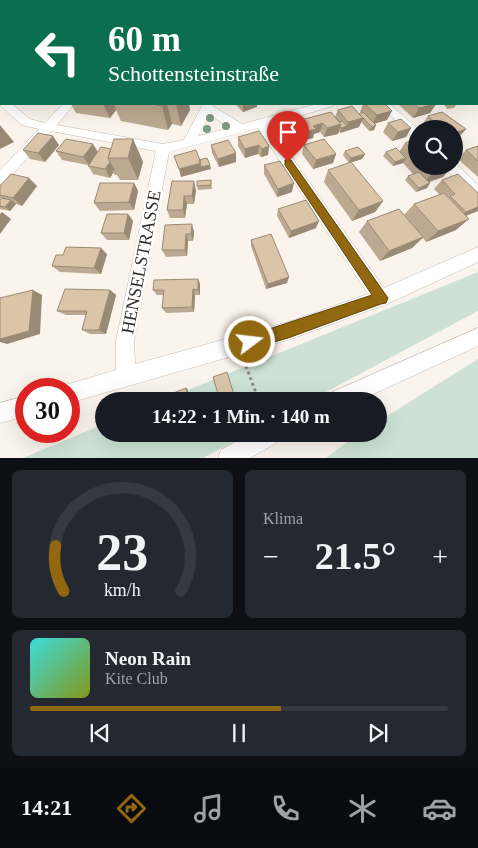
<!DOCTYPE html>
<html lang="de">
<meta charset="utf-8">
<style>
:root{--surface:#171b24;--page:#242831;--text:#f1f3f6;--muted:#9ea1a6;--line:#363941;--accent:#91670f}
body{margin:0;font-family:Georgia,serif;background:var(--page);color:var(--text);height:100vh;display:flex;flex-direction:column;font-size:19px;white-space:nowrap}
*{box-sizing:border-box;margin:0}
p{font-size:16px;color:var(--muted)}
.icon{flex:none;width:28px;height:28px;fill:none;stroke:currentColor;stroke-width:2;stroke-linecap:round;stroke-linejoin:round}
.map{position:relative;height:458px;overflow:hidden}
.side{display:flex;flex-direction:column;gap:12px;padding:12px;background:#0d0f14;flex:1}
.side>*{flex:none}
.banner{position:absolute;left:0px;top:0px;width:479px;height:105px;box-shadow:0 5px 20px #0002;background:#0b6e4f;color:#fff;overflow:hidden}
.tools{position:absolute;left:408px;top:120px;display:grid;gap:10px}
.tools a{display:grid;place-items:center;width:55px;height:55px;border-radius:50%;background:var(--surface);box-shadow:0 5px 20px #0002;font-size:25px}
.speed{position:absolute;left:15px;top:378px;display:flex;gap:10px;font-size:25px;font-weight:700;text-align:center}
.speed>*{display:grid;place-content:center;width:65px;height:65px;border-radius:50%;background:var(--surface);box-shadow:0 5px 20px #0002;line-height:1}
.speed .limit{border:8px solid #d22;background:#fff;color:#111}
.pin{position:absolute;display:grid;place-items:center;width:42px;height:42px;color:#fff;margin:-51px -21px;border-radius:50% 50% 50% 0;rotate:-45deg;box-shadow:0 0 5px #0007}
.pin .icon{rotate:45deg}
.me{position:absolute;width:55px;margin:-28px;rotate:75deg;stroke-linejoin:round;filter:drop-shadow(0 0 4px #0008)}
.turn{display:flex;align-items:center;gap:18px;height:105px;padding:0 25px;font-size:22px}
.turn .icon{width:65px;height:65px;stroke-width:2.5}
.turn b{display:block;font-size:35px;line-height:42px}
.big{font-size:38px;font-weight:700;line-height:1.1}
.side .card{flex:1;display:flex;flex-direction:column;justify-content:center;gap:8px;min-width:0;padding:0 18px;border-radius:8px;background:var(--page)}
.side .dial{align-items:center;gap:0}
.dial svg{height:130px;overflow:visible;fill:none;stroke:var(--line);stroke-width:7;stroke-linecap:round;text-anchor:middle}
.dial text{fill:var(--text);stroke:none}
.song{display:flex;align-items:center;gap:15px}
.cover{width:60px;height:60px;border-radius:8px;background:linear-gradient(135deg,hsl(180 70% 55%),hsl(70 70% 35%))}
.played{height:5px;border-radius:2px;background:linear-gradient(90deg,var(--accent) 60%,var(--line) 60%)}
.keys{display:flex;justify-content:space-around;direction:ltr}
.heat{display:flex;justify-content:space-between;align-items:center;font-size:28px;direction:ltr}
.side .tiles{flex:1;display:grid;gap:12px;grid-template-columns:1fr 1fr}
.card:last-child{grid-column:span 2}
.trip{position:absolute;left:95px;top:392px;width:292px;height:50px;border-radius:25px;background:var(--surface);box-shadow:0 5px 20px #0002;font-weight:700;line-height:50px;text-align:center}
.tabs{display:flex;height:80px;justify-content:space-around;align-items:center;background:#090b0e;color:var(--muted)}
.tabs .icon{width:35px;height:35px}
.tabs .active{color:var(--accent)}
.tabs b{font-size:22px;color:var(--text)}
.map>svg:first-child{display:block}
.green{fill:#cde2d5}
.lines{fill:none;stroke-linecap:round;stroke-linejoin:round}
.street-casing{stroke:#c3bcb4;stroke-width:1}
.path{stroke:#908b86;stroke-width:3;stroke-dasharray:3 3;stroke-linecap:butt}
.street{fill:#fff;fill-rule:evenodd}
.tree{fill:#7e9986}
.wall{fill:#bca991}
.shaded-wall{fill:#998a76}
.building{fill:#dbc5a9;stroke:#998a76}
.route{fill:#91670f;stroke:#5e430a}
.labels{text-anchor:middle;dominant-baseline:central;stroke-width:5;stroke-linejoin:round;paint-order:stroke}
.street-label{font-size:18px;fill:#302d2a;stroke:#fff}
</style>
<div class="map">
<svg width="478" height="458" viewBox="0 0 478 458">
<rect width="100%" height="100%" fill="#fbf4ec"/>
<!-- green -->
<path class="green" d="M478,272V311L309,401H161Z
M478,359V458H326L358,434H379V421Z
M104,424V434H248L203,458H23Z"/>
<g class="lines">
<!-- street casing -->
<g class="street-casing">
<path id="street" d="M243,0H254L255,1H244Z
M1,102V104H12L30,119L45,123L63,104H74L57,125L163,144L184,140L203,104H213V106L242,124L317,104H334L333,106L269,125L384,288L478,247V262L387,304L288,340L69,403V389H61L62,386L116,370V341L156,151L51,131L5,183L0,184V170L39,129L22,125L1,106ZM209,114L230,128L198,136ZM258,128L368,294L288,322L135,364L134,341L169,152Z
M379,104H390L418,129L416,138L412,137Z
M454,162L478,185V198L473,197L445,169L444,166H454Z
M478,328V346L358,401H325L328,394Z
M26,396V416L0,423V403Z
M250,434H281L278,442L250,458H218L221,450Z"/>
</g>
<!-- path -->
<path class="path" d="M246,366L259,401"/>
<!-- street -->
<use href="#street" class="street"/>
</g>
<!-- trees -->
<g class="tree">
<circle cx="210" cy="118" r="4"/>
<circle cx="226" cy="126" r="4"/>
<circle cx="207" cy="129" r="4"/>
</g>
<!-- wall -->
<path class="wall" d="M37,0H109L108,1H35Z
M116,0H155L154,1H116Z
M166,0H178L177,1H166Z
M326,0H346L345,1H326Z
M371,0H390L389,1H371Z
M416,0H433V1H416Z
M438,0H476L475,1H437Z
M1,17V71L0,69V18Z
M71,104H189L190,110L181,126L172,124L168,130L121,121L116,110L110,118L76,113Z
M235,104H257V107L243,112Z
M363,104H385L387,120L374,124L376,125L374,130L369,131L361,122L359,127L340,133L339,131L338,134L324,137L320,132L314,134L313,138L298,142L291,131L293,122L335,117L338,110L359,114L361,113L360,112Z
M398,104H436L430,113L413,118Z
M444,104H460L459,105H456L454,108L447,109Z
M442,112L466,129L458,138L454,140V129H426L422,125L428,116Z
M388,123L411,128L406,137L392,141L383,132Z
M238,137L269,146L268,155L261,157L258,154L245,158L238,146Z
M133,139L143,162L138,180H120L117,175H115L113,173L110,178L93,174L88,165L62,160L56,151L98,152L111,149Z
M416,139V166H452L443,177L429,182L427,188L416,192L405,180L408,176L413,174L403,163L393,166L383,156L386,152H399L405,143Z
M59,145L45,162L30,159L23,150Z
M211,145L236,153V162L219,167L212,153Z
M304,145L336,154L333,163L313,169L302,154Z
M478,146V177L458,159L466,150Z
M345,151L365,154L362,159L349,163L343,155Z
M264,165L292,192L277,197L264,174Z
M328,170L383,201L375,212L352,221L324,182Z
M211,180L212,189L198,190L197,186Z
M442,180L478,193V211L466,216L456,230L426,242L423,238L412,248L380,261L359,232L367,221L404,215L414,204L440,195L434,189Z
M172,181L196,190L194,204H187L185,218H170L167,210Z
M134,183L138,191L134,210L100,211L94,203Z
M0,186H37L22,206L16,204L10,211L0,209V200L1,199L0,198Z
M278,209L316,228L289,238L277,216Z
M128,214L133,221L129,240H107L101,233Z
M165,225L194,232L193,241H188L187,256L166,257L162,250Z
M251,240L287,283L266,289L251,246Z
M107,254L101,274L60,272L52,266L63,255Z
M198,279L200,284V295H195L194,312L166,313L162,308L164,295H157L153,290Z
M110,290L116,295L106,334H90L82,330L86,315H66L57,311Z"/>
<!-- shaded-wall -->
<path class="shaded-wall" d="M50,0H64L65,1H48Z
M77,0H96V1H77Z
M128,0H135L136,1H128Z
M139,0H155L154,1H138Z
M0,31L1,32V56H0Z
M103,104H114L116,110L110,118Z
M163,104H167L172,124L168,130L162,106Z
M176,104H189L190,110L181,126Z
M243,104H257V107L243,112Z
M436,104L430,113L413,118L419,108Z
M392,111L387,120L372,124L377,115Z
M363,118L359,127L340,133L341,128L347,126L348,122Z
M323,123L320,132L314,134L313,138L298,142L301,133L313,126Z
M341,124L338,134L324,137L327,128Z
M0,125L14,142L0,149Z
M376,125L374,130L369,131L372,127Z
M411,128L406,137L392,141L398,132Z
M466,129L458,138L454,140V133Z
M53,136L59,145L45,162L38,153Z
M133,139L143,162L138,180L128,158Z
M93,144L98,152L89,165L83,157Z
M259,145L258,154L245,158V149Z
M269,146L268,155L261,157L262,149Z
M236,153V162L219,167L218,159Z
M336,154L333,163L313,169L316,160Z
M365,154L362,159L349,163L351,158Z
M406,158L403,163L393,166L395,162Z
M110,162L115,170L112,171L113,173L110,178L105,169Z
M201,163L210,165L211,169L181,177L179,169Z
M448,166H452L443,177L423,184L433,172Z
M29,178L37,186L22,206L13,198Z
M194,181L196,190L194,204L192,196Z
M134,183L138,191L134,210L129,202Z
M294,183L292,192L277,197L278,189Z
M430,183L427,188L416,192L419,188Z
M184,196L187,204L185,218L183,210Z
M11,200L16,204L10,211L5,207Z
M383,201L375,212L352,221L359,210Z
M478,207V211L456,219L466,212Z
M2,212L11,219L0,234V214Z
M128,214L133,221L129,240L124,233Z
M469,219L456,230L426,242L438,231Z
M319,221L316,228L289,238L291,231Z
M192,224L194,232L193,241L191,234Z
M186,234L188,241L187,256L185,250Z
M423,237L412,248L380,261L389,251Z
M101,248L107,254L101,274L94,268Z
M289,277L287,283L266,289L268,284Z
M198,279L200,284V295L198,290Z
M193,289L195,295L194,312L192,307Z
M33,290L42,295L40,334L7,344L0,342V339Z
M110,290L116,295L106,334L99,330Z
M186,388H187L191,401H189Z"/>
<!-- building -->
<path class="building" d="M11,0H18L16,1H9Z
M37,0H50L48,1H35Z
M222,0H236L234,1H227Z
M266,0H278V1H265Z
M297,0H315L314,1H297Z
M439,0H456V1H439Z
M1,51V63L0,64V52Z
M151,104H163L162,106Z
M365,104H385L392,111L377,115Z
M414,104H435L419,108Z
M352,106L363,118L348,122L338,110Z
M331,112L341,124L327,128L323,123L313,126L316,129L301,133L293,122Z
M363,112L376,125L372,127L359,114Z
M442,112L466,129L454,133V129H442L428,116Z
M401,119L411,128L398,132L388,123Z
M342,121L347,126L341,128L340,127L341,124L339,122Z
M259,131L269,146L262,149L259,145L245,149L238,137Z
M38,133L53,136L38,153L23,150Z
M66,139L93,144L83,157L56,151Z
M114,139H133L128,158H108Z
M324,139L336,154L316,160L304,145Z
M416,139V154L405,143Z
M228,140L236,153L218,159L211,145Z
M478,146V161L466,150Z
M101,147L111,149L108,158L110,162L105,169L88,166Z
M358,147L365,154L351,158L345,151Z
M396,148L406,158L395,162L386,152Z
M196,150L201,163L179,169L174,156Z
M207,158L210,165L201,167L199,160Z
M280,161L294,183L278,189L264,165Z
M351,162L383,201L359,210L328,170Z
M428,166H448L433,172Z
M419,172L430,183L419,188L408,176Z
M11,174L29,178L13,198L0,195V186Z
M458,174L478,193V207L466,212L450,196L455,194L442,180Z
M211,180V185L197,186V181Z
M172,181H194L192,196H184L183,210H167Z
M100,183H134L129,202L94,203Z
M444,193L469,219L438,231L414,204Z
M2,198L11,200L5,207L0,206V200Z
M306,200L319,221L291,231L278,209Z
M399,209L423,237L389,251L367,221Z
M107,214H128L124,233H101Z
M192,224L191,234H186L185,250H162L165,225Z
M271,234L289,277L268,284L251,240Z
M66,247L101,248L94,268L52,266L56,255H63Z
M198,279V290L193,289L192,307L162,308L164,290H153L154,280Z
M65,289L110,290L99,330H82L87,311H57Z
M33,290L29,331L0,339V298Z
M227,372L236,401H220L213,377Z
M186,388L189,401H173L171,394Z"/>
<!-- route -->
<path class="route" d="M288,159L291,160L388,298L386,303L381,304L288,338L250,349L245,347L243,342L245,337L372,295L285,165V160Z"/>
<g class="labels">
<!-- street labels -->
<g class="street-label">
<text transform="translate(141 262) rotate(-79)">HENSELSTRASSE</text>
</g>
</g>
</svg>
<div class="tools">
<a><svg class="icon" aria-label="search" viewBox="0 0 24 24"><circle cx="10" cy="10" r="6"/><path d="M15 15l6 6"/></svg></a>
</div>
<div class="speed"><div class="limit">30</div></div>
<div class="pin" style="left:288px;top:162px;background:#d93025"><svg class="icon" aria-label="arrive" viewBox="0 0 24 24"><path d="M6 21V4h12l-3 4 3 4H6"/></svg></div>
<svg class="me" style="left:250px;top:342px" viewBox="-20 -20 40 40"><circle r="17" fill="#91670f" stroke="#fff" stroke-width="3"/><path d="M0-11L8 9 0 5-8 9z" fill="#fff"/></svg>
<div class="trip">14:22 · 1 Min. · 140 m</div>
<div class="banner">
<div class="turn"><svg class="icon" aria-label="left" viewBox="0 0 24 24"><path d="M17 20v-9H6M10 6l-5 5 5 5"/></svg><div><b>60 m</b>Schottensteinstraße</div></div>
</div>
</div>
<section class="side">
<div class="tiles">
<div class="card dial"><svg viewBox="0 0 100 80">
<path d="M14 69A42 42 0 1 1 86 69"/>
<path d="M14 69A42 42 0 0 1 9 41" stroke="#91670f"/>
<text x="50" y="56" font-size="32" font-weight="700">23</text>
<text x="50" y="72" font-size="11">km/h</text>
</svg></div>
<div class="card"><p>Klima</p>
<div class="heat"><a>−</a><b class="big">21.5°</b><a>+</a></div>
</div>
<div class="card">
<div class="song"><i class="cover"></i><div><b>Neon Rain</b><p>Kite Club</p></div></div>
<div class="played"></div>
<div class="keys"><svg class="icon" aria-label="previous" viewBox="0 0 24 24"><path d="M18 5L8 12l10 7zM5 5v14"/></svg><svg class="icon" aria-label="pause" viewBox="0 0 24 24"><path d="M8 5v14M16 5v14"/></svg><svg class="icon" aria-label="next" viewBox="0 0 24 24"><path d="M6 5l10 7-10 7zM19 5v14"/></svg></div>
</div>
</div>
</section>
<nav class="tabs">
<b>14:21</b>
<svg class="icon active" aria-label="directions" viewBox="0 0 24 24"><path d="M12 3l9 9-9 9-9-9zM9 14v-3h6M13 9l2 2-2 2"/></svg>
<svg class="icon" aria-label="music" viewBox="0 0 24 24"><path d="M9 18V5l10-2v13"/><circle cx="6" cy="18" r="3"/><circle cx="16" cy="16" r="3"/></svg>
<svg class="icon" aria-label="phone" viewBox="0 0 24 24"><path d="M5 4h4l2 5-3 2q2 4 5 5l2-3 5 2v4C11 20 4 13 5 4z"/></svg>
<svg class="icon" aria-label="climate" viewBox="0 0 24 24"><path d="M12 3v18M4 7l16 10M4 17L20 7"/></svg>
<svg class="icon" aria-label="car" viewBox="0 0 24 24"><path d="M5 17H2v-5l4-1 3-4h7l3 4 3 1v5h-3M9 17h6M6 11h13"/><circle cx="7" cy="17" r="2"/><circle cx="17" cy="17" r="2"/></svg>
</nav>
